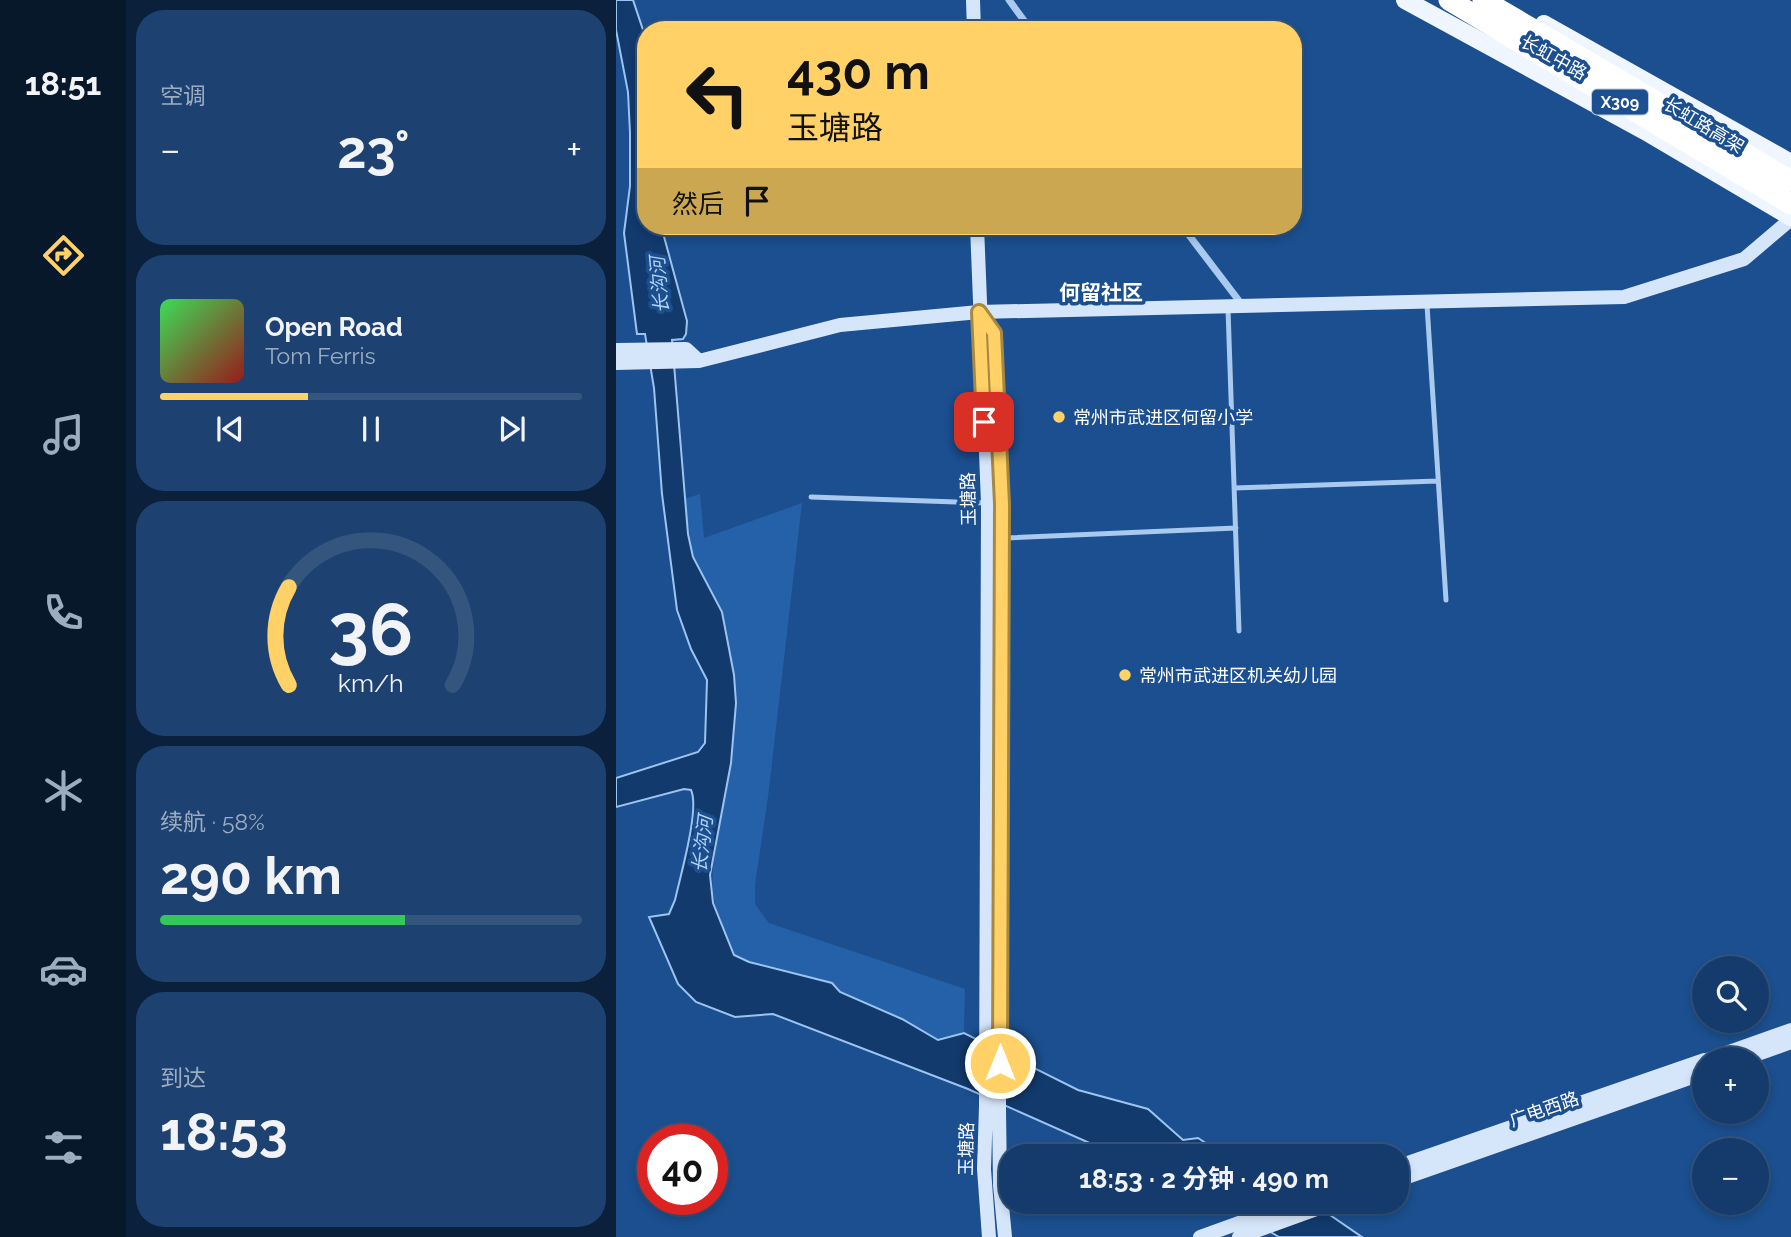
<!DOCTYPE html>
<html lang="zh">
<meta charset="utf-8">
<style>
:root{--surface:#143b6b;--page:#1d4271;--text:#f1f3f6;--muted:#9dadc1;--line:#33557e;--accent:#ffd166}
body{margin:0;font-family:Raleway,"Noto Sans SC",sans-serif;background:var(--page);color:var(--text);height:100vh;display:flex;flex-direction:column;font-size:26px;white-space:nowrap}
*{box-sizing:border-box;margin:0}
p{font-size:23px;color:var(--muted)}
.icon{flex:none;width:38px;height:38px;fill:none;stroke:currentColor;stroke-width:2;stroke-linecap:round;stroke-linejoin:round}
.map{position:relative;flex:1;overflow:hidden}
.sheet{display:flex;flex-direction:column;gap:10px;padding:10px;background:#0b203b;width:490px}
.sheet>*{flex:none}
.guide{position:absolute;left:21px;top:21px;width:665px;height:214px;border-radius:28px;box-shadow:0 4px 10px #0003,0 0 0 2px var(--line);background:#ffd166;color:#111;overflow:hidden}
.tools{position:absolute;left:1076px;top:956px;display:grid;gap:14px}
.tools a{display:grid;place-items:center;width:77px;height:77px;border-radius:50%;background:var(--surface);box-shadow:0 4px 10px #0003,0 0 0 2px var(--line);font-size:35px}
.speed{position:absolute;left:21px;top:1124px;display:flex;gap:14px;font-size:35px;font-weight:700;text-align:center}
.speed>*{display:grid;place-content:center;width:91px;height:91px;border-radius:50%;background:var(--surface);box-shadow:0 4px 10px #0003,0 0 0 2px var(--line);line-height:1}
.speed .limit{border:10px solid #d22;background:#fff;color:#111}
.pin{position:absolute;display:grid;place-items:center;width:60px;height:60px;color:#fff;margin:-30px;border-radius:14px;box-shadow:0 4px 10px #0006}
.me{position:absolute;width:77px;margin:-38px;rotate:0deg;stroke-linejoin:round;filter:drop-shadow(0 0 5px #0008)}
.turn{display:flex;align-items:center;gap:24px;height:147px;padding:0 35px;font-size:32px}
.turn .icon{width:91px;height:91px;stroke-width:2.5}
.turn b{display:block;font-size:49px;line-height:60px}
.then{display:flex;align-items:center;height:66px;padding:0 35px;background:#0003;gap:14px;font-size:26px}
.big{font-size:52px;font-weight:700;line-height:1.1}
.sheet .card{flex:1;display:flex;flex-direction:column;justify-content:center;gap:10px;min-width:0;padding:0 24px;border-radius:28px;background:var(--page)}
.sheet .dial{align-items:center;gap:0}
.dial svg{height:182px;overflow:visible;fill:none;stroke:var(--line);stroke-width:7;stroke-linecap:round;text-anchor:middle}
.dial text{fill:var(--text);stroke:none}
.song{display:flex;align-items:center;gap:21px}
.cover{width:84px;height:84px;border-radius:10px;background:linear-gradient(135deg,hsl(130 70% 55%),hsl(0 70% 35%))}
.played{height:7px;border-radius:4px;background:linear-gradient(90deg,var(--accent) 35%,var(--line) 35%)}
.keys{display:flex;justify-content:space-around;direction:ltr}
.heat{display:flex;justify-content:space-between;align-items:center;font-size:38px;direction:ltr}
.charge{height:10px;border-radius:5px;background:linear-gradient(90deg,#34c759 58%,var(--line) 0)}
.trip{position:absolute;left:383px;top:1144px;width:410px;height:70px;border-radius:28px;background:var(--surface);box-shadow:0 4px 10px #0003,0 0 0 2px var(--line);font-weight:700;line-height:70px;text-align:center}
main{display:flex;flex:1;min-height:0}
.menu{display:flex;flex-direction:column;width:126px;justify-content:space-around;align-items:center;background:#08182b;color:var(--muted)}
.menu .icon{width:49px;height:49px}
.menu .on{color:var(--accent)}
.menu b{font-size:32px;color:var(--text)}
.map>svg:first-child{display:block}
.green{fill:#2461a8}
.water{fill:#123a6d;stroke:#9cc4f0;stroke-width:2}
.lines{fill:none;stroke-linecap:round;stroke-linejoin:round}
.lane{stroke:#a9c9ee;stroke-width:5}
.street{stroke:#a9c9ee;stroke-width:7}
.secondary{stroke:#d6e6fa;stroke-width:14}
.primary{stroke:#f0f6ff;stroke-width:18}
.highway{stroke:#fff;stroke-width:21}
.route-casing{stroke:#a68842;stroke-width:18}
.route{stroke:#ffd166;stroke-width:12}
.poi-dot{fill:#ffd166;stroke:#1b4f8f;stroke-width:2.5}
.labels{text-anchor:middle;dominant-baseline:central;stroke-width:7;stroke-linejoin:round;paint-order:stroke}
.shield{fill:#1b4f8f;stroke:#bbcadd;stroke-width:2}
.shield-label{font-size:16px;font-weight:bold;fill:#fff}
.street-label{font-size:18px;fill:#fff;stroke:#1b4f8f}
.poi-label{font-size:18px;fill:#fff;stroke:#1b4f8f;text-anchor:start}
.water-label{font-size:19px;font-style:italic;fill:#b5d3f5;stroke:#1b4f8f}
.quarter-label{font-size:21px;font-weight:bold;fill:#fff;stroke:#1b4f8f}
</style>
<main>
<nav class="menu">
<b>18:51</b>
<svg class="icon on" aria-label="directions" viewBox="0 0 24 24"><path d="M12 3l9 9-9 9-9-9zM9 14v-3h6M13 9l2 2-2 2"/></svg>
<svg class="icon" aria-label="music" viewBox="0 0 24 24"><path d="M9 18V5l10-2v13"/><circle cx="6" cy="18" r="3"/><circle cx="16" cy="16" r="3"/></svg>
<svg class="icon" aria-label="phone" viewBox="0 0 24 24"><path d="M5 4h4l2 5-3 2q2 4 5 5l2-3 5 2v4C11 20 4 13 5 4z"/></svg>
<svg class="icon" aria-label="climate" viewBox="0 0 24 24"><path d="M12 3v18M4 7l16 10M4 17L20 7"/></svg>
<svg class="icon" aria-label="car" viewBox="0 0 24 24"><path d="M5 17H2v-5l4-1 3-4h7l3 4 3 1v5h-3M9 17h6M6 11h13"/><circle cx="7" cy="17" r="2"/><circle cx="17" cy="17" r="2"/></svg>
<svg class="icon" aria-label="filters" viewBox="0 0 24 24"><path d="M4 7h16M4 17h16"/><circle cx="9" cy="7" r="2"/><circle cx="15" cy="17" r="2"/></svg>
</nav>
<section class="sheet">
<div class="card"><p>空调</p>
<div class="heat"><a>−</a><b class="big">23°</b><a>+</a></div>
</div>
<div class="card">
<div class="song"><i class="cover"></i><div><b>Open Road</b><p>Tom Ferris</p></div></div>
<div class="played"></div>
<div class="keys"><svg class="icon" aria-label="previous" viewBox="0 0 24 24"><path d="M18 5L8 12l10 7zM5 5v14"/></svg><svg class="icon" aria-label="pause" viewBox="0 0 24 24"><path d="M8 5v14M16 5v14"/></svg><svg class="icon" aria-label="next" viewBox="0 0 24 24"><path d="M6 5l10 7-10 7zM19 5v14"/></svg></div>
</div>
<div class="card dial"><svg viewBox="0 0 100 80">
<path d="M14 69A42 42 0 1 1 86 69"/>
<path d="M14 69A42 42 0 0 1 14 26" stroke="#ffd166"/>
<text x="50" y="56" font-size="32" font-weight="700">36</text>
<text x="50" y="72" font-size="11">km/h</text>
</svg></div>
<div class="card"><p>续航 · 58%</p><b class="big">290 km</b><div class="charge"></div></div>
<div class="card"><p>到达</p><b class="big">18:53</b></div>
</section>
<div class="map">
<svg width="1175" height="1237" viewBox="0 0 1175 1237">
<rect width="100%" height="100%" fill="#1b4f8f"/>
<!-- green -->
<path class="green" d="M84,494L88,538L186,503L152,797L139,885V904L153,923L349,989L348,1033L322,1040L286,1019L224,992L216,983L133,962L118,955C98,912 91,891 101,843L106,612L77,557L68,499Z"/>
<!-- water -->
<path class="water" d="M0,0H17L30,39V226H48L47,233L71,321L70,334L67,339L56,340L72,534L77,557L106,612L118,675L120,703L115,763L94,875L97,903L118,955L133,962L216,983L224,992L286,1019L322,1040L348,1033L462,1090L532,1109L567,1140L582,1138L611,1157H505L352,1089L157,1014L119,1017L80,1002L62,984L33,917L53,914L59,900C64,877 84,809 75,790L68,789L0,807V778L82,752L89,743L91,680L75,649L61,610L46,494L38,388L29,334H21L8,233L14,186V133L12,92L0,30Z
M604,1202H695L746,1237H663Z"/>
<g class="lines">
<!-- lane -->
<path class="lane" d="M811,305L830,600
M612,309L623,631
M618,488L822,481
M195,497L369,503
M389,538L620,528"/>
<!-- street -->
<path class="street" d="M393,0L415,30
M566,226L627,306"/>
<!-- secondary -->
<path class="secondary" d="M357,0L358,30
M361,226L372,503L370,1106L368,1169L373,1237
M364,313L378,333L386,504L383,1108L384,1185L389,1237
M0,350L70,349L83,361L224,325L363,312L1008,297L1128,259L1175,219
M0,363L83,361
M1093,1059L1175,1030
M1128,1059L1175,1042
M780,1167L1088,1060
M780,1181L1088,1073
M584,1237L681,1202
M623,1237L720,1202"/>
<!-- primary -->
<path class="primary" d="M789,0L1029,131L1175,217
M928,24L1175,163"/>
<!-- highway -->
<path class="highway" d="M833,0L1175,204
M867,0L1175,181"/>
</g>
<g class="lines">
<!-- route casing -->
<g class="route-casing">
<path id="route" d="M368,422L363,312L378,333L386,504L384,1063"/>
</g>
<!-- route -->
<use href="#route" class="route"/>
</g>
<!-- markers -->
<g class="poi-dot">
<circle cx="443" cy="417" r="7"/>
<circle cx="509" cy="675" r="7"/>
</g>
<g class="labels">
<!-- shield labels -->
<rect class="shield" x="976" y="89.5" width="56" height="25" rx="5"/>
<g class="shield-label">
<text x="1004" y="102">X309</text>
</g>
<!-- street labels -->
<g class="street-label">
<text transform="translate(938 57) rotate(29)">长虹中路</text>
<text transform="translate(1088 125) rotate(31)">长虹路高架</text>
<text transform="translate(352 499) rotate(-91)">玉塘路</text>
<text transform="translate(928 1109) rotate(-19)">广电西路</text>
<text transform="translate(350 1149) rotate(-89)">玉塘路</text>
</g>
<!-- poi labels -->
<g class="poi-label">
<text x="457" y="417">常州市武进区何留小学</text>
<text x="523" y="675">常州市武进区机关幼儿园</text>
</g>
<!-- water labels -->
<g class="water-label">
<text transform="translate(43 285) rotate(-95)">长沟河</text>
<text transform="translate(86 844) rotate(-83)">长沟河</text>
</g>
<!-- quarter labels -->
<g class="quarter-label">
<text x="485" y="292">何留社区</text>
</g>
</g>
</svg>
<div class="tools">
<a><svg class="icon" aria-label="search" viewBox="0 0 24 24"><circle cx="10" cy="10" r="6"/><path d="M15 15l6 6"/></svg></a>
<a>+</a>
<a>−</a>
</div>
<div class="speed"><div class="limit">40</div></div>
<div class="pin" style="left:368px;top:422px;background:#d93025"><svg class="icon" aria-label="arrive" viewBox="0 0 24 24"><path d="M6 21V4h12l-3 4 3 4H6"/></svg></div>
<svg class="me" style="left:384px;top:1063px" viewBox="-20 -20 40 40"><circle r="17" fill="#ffd166" stroke="#fff" stroke-width="3"/><path d="M0-11L8 9 0 5-8 9z" fill="#fff"/></svg>
<div class="trip">18:53 · 2 分钟 · 490 m</div>
<div class="guide">
<div class="turn"><svg class="icon" aria-label="left" viewBox="0 0 24 24"><path d="M17 20v-9H6M10 6l-5 5 5 5"/></svg><div><b>430 m</b>玉塘路</div></div>
<div class="then">然后<svg class="icon" aria-label="arrive" viewBox="0 0 24 24"><path d="M6 21V4h12l-3 4 3 4H6"/></svg></div>
</div>
</div>
</main>
